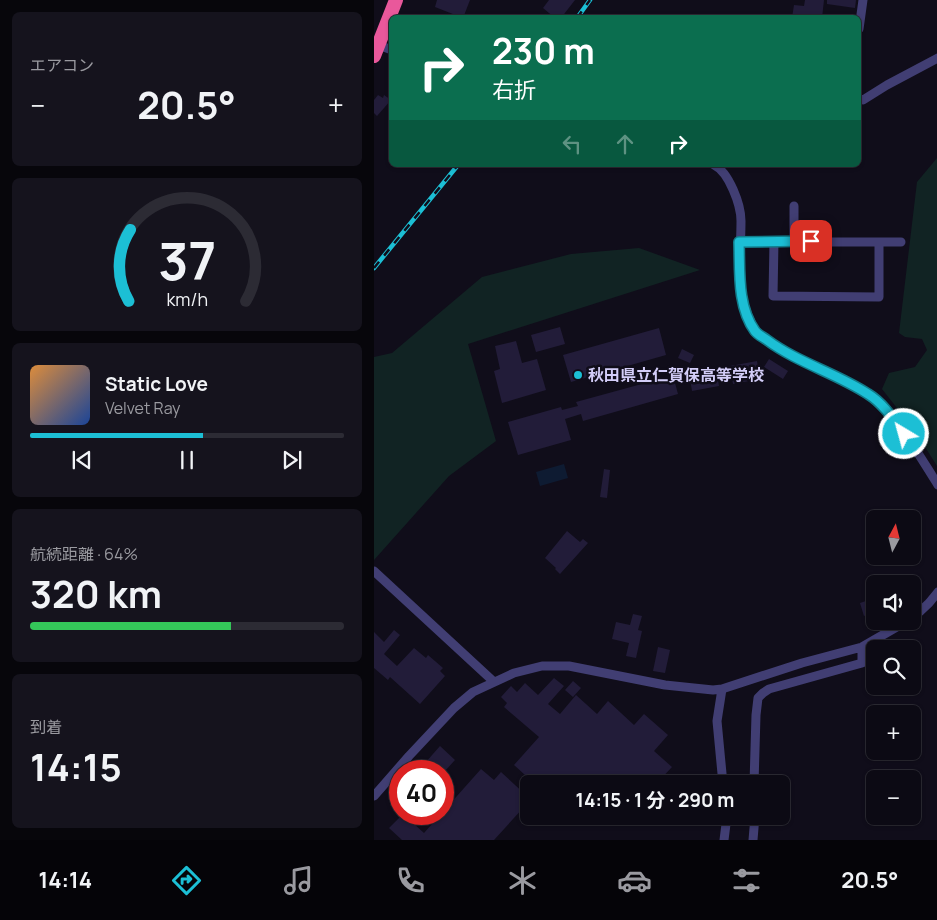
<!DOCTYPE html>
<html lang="ja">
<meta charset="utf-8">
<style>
:root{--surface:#0c0a14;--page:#15131d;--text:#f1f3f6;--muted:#9a9aa0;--line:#2c2b34;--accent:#1cbfd5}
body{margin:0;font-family:Manrope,"Noto Sans JP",sans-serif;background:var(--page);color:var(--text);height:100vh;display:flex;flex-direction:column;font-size:19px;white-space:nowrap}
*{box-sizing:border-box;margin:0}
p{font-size:16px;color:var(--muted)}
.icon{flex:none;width:28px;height:28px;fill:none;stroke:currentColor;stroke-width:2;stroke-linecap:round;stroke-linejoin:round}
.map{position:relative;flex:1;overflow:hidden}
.panel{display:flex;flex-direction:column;gap:12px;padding:12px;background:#07060b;width:374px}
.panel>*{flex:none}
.banner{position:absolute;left:15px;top:15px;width:472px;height:152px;border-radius:8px;box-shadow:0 1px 4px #0004,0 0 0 1px var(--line);background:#0b6e4f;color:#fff;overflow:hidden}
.needle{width:32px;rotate:7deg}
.fabs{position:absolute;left:492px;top:510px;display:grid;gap:10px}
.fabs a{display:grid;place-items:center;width:55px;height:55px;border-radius:8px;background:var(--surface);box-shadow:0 1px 4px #0004,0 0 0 1px var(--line);font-size:25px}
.speed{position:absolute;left:15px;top:760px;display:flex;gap:10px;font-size:25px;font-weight:700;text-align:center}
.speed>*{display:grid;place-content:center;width:65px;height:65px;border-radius:50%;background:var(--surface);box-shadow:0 1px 4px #0004,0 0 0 1px var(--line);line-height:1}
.speed .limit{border:8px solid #d22;background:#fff;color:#111}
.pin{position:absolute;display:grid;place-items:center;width:42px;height:42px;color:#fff;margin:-21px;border-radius:10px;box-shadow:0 2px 8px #0006}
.me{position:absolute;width:55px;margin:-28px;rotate:323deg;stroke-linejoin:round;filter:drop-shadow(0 0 4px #0008)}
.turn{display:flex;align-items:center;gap:18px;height:105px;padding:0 20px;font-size:22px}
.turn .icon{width:65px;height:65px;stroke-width:2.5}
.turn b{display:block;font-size:35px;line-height:42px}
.lanes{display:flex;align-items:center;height:48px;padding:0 20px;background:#0003;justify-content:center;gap:25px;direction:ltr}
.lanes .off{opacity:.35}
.big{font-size:38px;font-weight:700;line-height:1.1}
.panel .card{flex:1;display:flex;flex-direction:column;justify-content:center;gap:8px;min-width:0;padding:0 18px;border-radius:8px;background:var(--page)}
.panel .dial{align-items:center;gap:0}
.dial svg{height:130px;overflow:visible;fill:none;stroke:var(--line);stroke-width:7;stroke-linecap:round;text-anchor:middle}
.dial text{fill:var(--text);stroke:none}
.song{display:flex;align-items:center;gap:15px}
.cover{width:60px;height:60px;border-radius:8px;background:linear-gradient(135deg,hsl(30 70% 55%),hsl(220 70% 35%))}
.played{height:5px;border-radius:2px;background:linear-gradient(90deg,var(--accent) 55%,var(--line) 55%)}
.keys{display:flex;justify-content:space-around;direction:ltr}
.heat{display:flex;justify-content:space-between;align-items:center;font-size:28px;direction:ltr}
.charge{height:8px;border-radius:4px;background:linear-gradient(90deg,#34c759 64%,var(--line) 0)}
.trip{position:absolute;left:146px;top:775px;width:270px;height:50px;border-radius:8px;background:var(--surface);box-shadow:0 1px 4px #0004,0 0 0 1px var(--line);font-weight:700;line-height:50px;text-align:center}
.menu{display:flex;height:80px;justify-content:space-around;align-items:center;background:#050408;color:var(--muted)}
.menu .icon{width:35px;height:35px}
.menu .on{color:var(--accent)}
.menu b{font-size:22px;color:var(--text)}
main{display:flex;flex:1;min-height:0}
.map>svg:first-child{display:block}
.green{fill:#112323}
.water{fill:#0e1b32}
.building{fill:#221c39}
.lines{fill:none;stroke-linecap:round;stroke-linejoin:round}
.minor{stroke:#413e73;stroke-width:9}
.highway{stroke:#e9589b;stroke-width:14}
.rail-casing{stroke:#1cbfd5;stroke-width:4.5}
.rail{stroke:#100d1a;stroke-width:2.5;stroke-dasharray:8;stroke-linecap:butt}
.route-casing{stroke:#127c8a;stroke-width:12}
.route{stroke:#1cbfd5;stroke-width:9}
.poi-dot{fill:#1cbfd5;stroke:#100d1a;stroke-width:2}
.labels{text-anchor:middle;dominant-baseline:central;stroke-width:5;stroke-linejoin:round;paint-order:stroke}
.poi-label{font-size:16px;font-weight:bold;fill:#d3cdf8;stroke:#100d1a;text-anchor:start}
</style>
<main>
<section class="panel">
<div class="card"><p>エアコン</p>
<div class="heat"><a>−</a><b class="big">20.5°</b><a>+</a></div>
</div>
<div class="card dial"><svg viewBox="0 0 100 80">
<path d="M14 69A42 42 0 1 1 86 69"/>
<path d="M14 69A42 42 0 0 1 15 25" stroke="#1cbfd5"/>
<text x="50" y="56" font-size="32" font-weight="700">37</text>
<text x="50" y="72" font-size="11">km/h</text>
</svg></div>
<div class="card">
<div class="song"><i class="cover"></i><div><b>Static Love</b><p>Velvet Ray</p></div></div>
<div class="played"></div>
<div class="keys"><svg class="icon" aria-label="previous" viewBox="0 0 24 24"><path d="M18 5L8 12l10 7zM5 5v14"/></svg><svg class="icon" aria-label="pause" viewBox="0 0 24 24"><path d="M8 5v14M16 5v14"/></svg><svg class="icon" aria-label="next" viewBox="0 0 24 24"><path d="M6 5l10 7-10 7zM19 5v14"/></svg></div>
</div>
<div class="card"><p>航続距離 · 64%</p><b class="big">320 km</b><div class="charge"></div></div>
<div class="card"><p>到着</p><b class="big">14:15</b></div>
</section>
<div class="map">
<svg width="564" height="840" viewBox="0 0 564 840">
<rect width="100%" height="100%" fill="#100d1a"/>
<!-- green -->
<path class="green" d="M563,158V466L541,431L508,389L515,373L541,367L553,350L548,339L531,337L525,333L543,182Z
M265,248L326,270L94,344L122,441L75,476L0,560V357L18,353L108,277L197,254Z"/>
<!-- water -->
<path class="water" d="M190,464L194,478L166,486L162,472Z"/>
<!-- building -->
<path class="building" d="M63,0H96L89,18L61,7Z
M175,0H201L187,18H181L169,8Z
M431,0H450L448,18H418L420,5L430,6Z
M453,0H482L481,8L453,4Z
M4,95L9,98L10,95L17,100L3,116L0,113V100Z
M186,327L191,344L162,352L157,335Z
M285,328L292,355L197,382L189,355Z
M142,341L148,363L163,359L172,390L128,403L120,371L126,369L121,346Z
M308,349L320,355L316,363L304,358Z
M395,359L414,371L409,379L390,367Z
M383,361L386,379L359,384L356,366Z
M342,368L345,386L318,391L315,373Z
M298,372L304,394L209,421L207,414L191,419L197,440L144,455L134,422L187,407L188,410L204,406L202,402L297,376Z
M230,469L236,470L233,498L226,497Z
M193,531L206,542L209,539L214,543L186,574L181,569L182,568L171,558Z
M501,598V612L490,616L486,603Z
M259,614L268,616L264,630L268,631L262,658L252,656L255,643L238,639L242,622L256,625Z
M20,630L26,635L10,654L23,666L40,648L52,658L54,655L69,668L66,671L71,676L46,704L16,677L14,680L0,668V632L10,642Z
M284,647L296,650L291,673L279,671Z
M180,678L190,686L174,704L186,714L202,695L223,714L234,701L260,725L270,714L294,735L280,751L298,767L282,784H161L140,765L165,737L130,707L133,703L127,697L137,686L143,692L151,683L164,695Z
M199,681L207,688L199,697L191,690Z
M66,746L81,760L71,771H44Z
M107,769L120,780L127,772L154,797L147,805L150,807L120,840H28L15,828L29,814L50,833Z"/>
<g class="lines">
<!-- minor -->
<path class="minor" d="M485,29L489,0
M4,45L18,50
M485,99L489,100L513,85L564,58
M340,165C355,172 367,205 367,221C367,255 361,290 377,322C378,325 380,329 382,332C385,335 390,338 394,341C425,363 464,373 495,394C521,412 546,457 564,485
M400,241L399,296L505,297V242
M420,241V206
M365,242H527
M0,571L119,681
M539,618L555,603L564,592
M348,689L343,721L349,784
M380,784L382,715L384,698L389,693L395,689L488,663V647
M0,796L35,756L80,708L99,692L140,673L168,666H195L291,685L339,690L348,689L428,663L488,647L533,621
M350,840L353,816
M379,840L381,816"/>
<!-- highway -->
<path class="highway" d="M0,56L22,0"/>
<!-- rail casing -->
<g class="rail-casing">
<path id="rail" d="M203,18L216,0
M0,268L84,165"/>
</g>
<!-- rail -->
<use href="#rail" class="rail"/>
</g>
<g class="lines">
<!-- route casing -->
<g class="route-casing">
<path id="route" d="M437,241L365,242C366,271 363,306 381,331C384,335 389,337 393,340C424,363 462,373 494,394C509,403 520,420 530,434"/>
</g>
<!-- route -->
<use href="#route" class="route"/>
</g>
<!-- markers -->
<circle class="poi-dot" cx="204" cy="375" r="5"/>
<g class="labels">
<!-- poi labels -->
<g class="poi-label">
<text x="214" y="375">秋田県立仁賀保高等学校</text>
</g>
</g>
</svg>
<div class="fabs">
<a><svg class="needle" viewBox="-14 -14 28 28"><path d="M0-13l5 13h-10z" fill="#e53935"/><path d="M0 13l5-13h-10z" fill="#9a9aa0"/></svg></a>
<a><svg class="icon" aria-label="sound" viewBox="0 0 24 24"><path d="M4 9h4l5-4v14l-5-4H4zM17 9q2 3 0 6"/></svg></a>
<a><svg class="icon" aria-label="search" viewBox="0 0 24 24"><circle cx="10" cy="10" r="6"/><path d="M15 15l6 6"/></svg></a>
<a>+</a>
<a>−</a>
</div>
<div class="speed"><div class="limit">40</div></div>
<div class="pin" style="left:437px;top:241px;background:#d93025"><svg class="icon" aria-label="arrive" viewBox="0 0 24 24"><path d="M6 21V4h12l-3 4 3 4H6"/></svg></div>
<svg class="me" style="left:530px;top:434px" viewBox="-20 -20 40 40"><circle r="17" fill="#1cbfd5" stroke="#fff" stroke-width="3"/><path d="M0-11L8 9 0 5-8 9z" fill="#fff"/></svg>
<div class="trip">14:15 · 1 分 · 290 m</div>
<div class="banner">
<div class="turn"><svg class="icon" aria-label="right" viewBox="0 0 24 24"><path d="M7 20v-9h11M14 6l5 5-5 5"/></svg><div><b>230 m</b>右折</div></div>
<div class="lanes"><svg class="icon off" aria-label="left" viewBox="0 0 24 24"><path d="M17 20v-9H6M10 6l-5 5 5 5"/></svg><svg class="icon off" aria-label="ahead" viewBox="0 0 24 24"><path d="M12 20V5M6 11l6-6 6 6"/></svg><svg class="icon" aria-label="right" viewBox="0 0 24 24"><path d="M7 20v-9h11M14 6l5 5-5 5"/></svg></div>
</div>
</div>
</main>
<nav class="menu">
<b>14:14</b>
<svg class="icon on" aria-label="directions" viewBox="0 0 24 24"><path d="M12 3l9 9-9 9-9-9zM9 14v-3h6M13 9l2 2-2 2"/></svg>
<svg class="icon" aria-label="music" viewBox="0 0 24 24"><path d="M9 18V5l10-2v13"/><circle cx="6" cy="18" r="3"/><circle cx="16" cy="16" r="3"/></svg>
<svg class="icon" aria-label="phone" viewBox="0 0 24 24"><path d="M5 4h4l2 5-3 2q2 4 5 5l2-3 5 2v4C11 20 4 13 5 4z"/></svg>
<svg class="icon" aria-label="climate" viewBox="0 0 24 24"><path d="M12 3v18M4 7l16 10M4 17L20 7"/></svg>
<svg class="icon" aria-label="car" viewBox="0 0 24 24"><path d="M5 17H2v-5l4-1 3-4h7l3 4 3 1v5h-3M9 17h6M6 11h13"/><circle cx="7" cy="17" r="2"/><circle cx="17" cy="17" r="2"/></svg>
<svg class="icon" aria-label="filters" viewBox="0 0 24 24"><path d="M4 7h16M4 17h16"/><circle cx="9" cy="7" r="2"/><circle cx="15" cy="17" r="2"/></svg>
<b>20.5°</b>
</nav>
